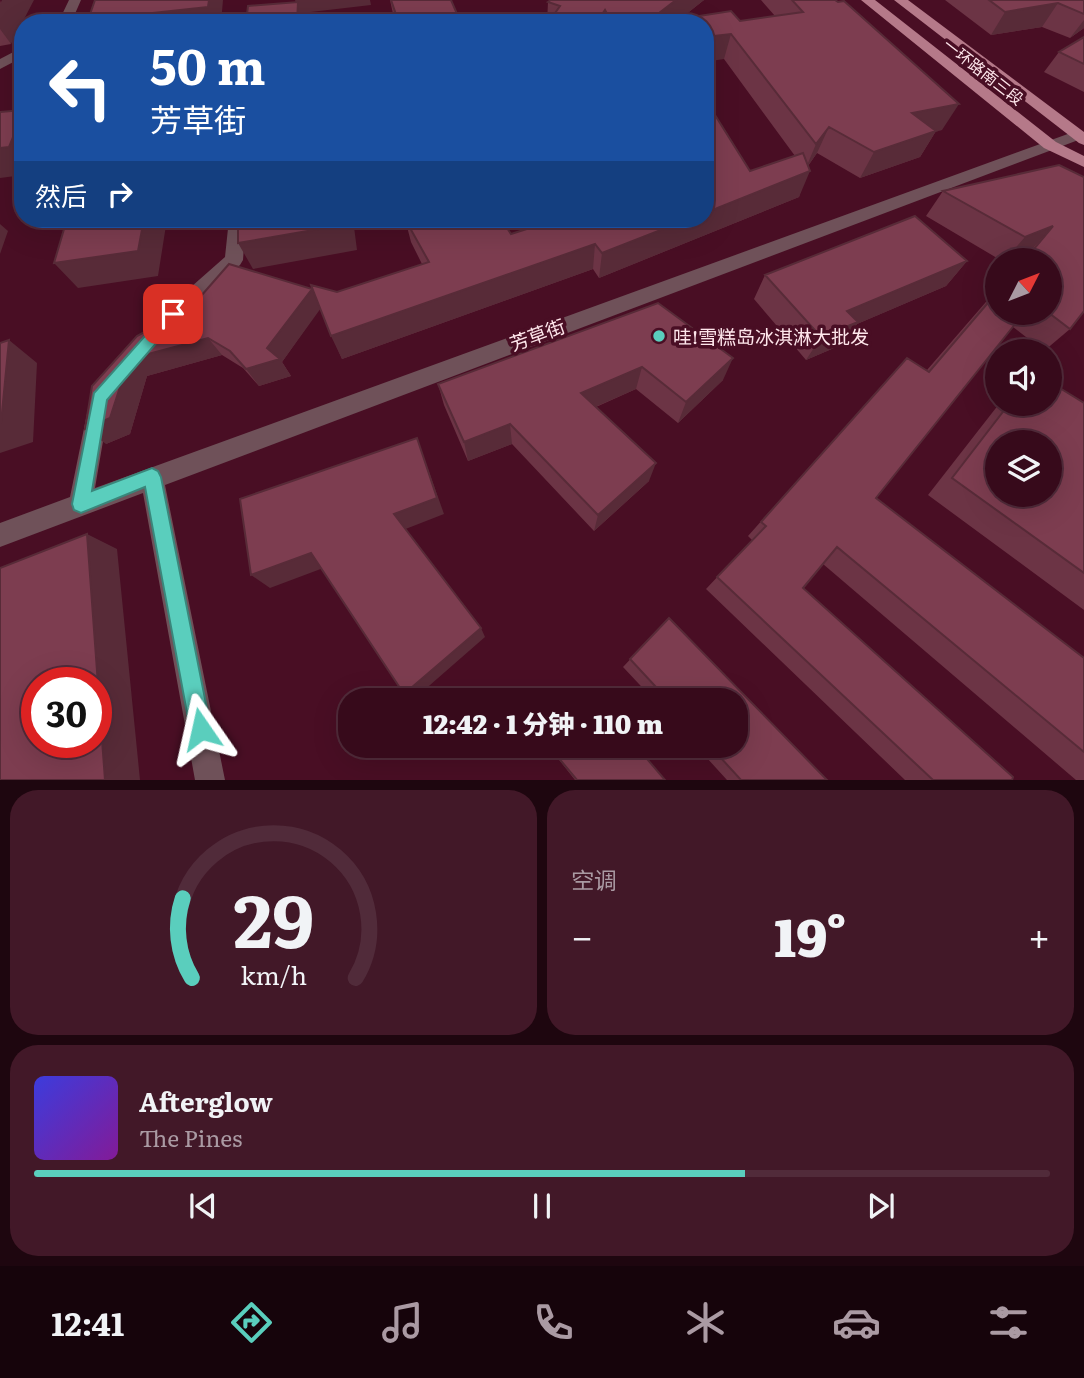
<!DOCTYPE html>
<html lang="zh">
<meta charset="utf-8">
<style>
:root{--surface:#370a1b;--page:#421828;--text:#f1f3f6;--muted:#aa9aa3;--line:#512b3a;--accent:#5acebd}
body{margin:0;font-family:Literata,"Noto Sans SC",serif;background:var(--page);color:var(--text);height:100vh;display:flex;flex-direction:column;font-size:26px;white-space:nowrap}
*{box-sizing:border-box;margin:0}
p{font-size:23px;color:var(--muted)}
.icon{flex:none;width:38px;height:38px;fill:none;stroke:currentColor;stroke-width:2;stroke-linecap:round;stroke-linejoin:round}
.map{position:relative;height:780px;overflow:hidden}
.side{display:flex;flex-direction:column;gap:10px;padding:10px;background:#1e060f;flex:1}
.side>*{flex:none}
.guide{position:absolute;left:14px;top:14px;width:700px;height:214px;border-radius:28px;box-shadow:0 7px 28px #0002,0 0 0 2px var(--line);background:#1a4fa0;color:#fff;overflow:hidden}
.needle{width:46px;rotate:48deg}
.fabs{position:absolute;left:985px;top:248px;display:grid;gap:14px}
.fabs a{display:grid;place-items:center;width:77px;height:77px;border-radius:50%;background:var(--surface);box-shadow:0 7px 28px #0002,0 0 0 2px var(--line);font-size:35px}
.speed{position:absolute;left:21px;top:667px;display:flex;gap:14px;font-size:35px;font-weight:700;text-align:center}
.speed>*{display:grid;place-content:center;width:91px;height:91px;border-radius:50%;background:var(--surface);box-shadow:0 7px 28px #0002,0 0 0 2px var(--line);line-height:1}
.speed .limit{border:10px solid #d22;background:#fff;color:#111}
.pin{position:absolute;display:grid;place-items:center;width:60px;height:60px;color:#fff;margin:-30px;border-radius:14px;box-shadow:0 4px 10px #0006}
.me{position:absolute;width:77px;margin:-38px;rotate:349deg;stroke-linejoin:round;filter:drop-shadow(0 0 5px #0008)}
.turn{display:flex;align-items:center;gap:24px;height:147px;padding:0 21px;font-size:32px}
.turn .icon{width:91px;height:91px;stroke-width:2.5}
.turn b{display:block;font-size:49px;line-height:60px}
.then{display:flex;align-items:center;height:66px;padding:0 21px;background:#0003;gap:14px;font-size:26px}
.big{font-size:52px;font-weight:800;line-height:1.1}
.side .widget{flex:1;display:flex;flex-direction:column;justify-content:center;gap:10px;min-width:0;padding:0 24px;border-radius:28px;background:var(--page)}
.side .dial{align-items:center;gap:0}
.dial svg{height:182px;overflow:visible;fill:none;stroke:var(--line);stroke-width:7;stroke-linecap:round;text-anchor:middle}
.dial text{fill:var(--text);stroke:none}
.song{display:flex;align-items:center;gap:21px}
.cover{width:84px;height:84px;border-radius:10px;background:linear-gradient(135deg,hsl(240 70% 55%),hsl(290 70% 35%))}
.played{height:7px;border-radius:4px;background:linear-gradient(90deg,var(--accent) 70%,var(--line) 70%)}
.keys{display:flex;justify-content:space-around;direction:ltr}
.heat{display:flex;justify-content:space-between;align-items:center;font-size:38px;direction:ltr}
.side .tiles{flex:1;display:grid;gap:10px;grid-template-columns:1fr 1fr}
.widget:last-child{grid-column:span 2}
.trip{position:absolute;left:338px;top:688px;width:410px;height:70px;border-radius:28px;background:var(--surface);box-shadow:0 7px 28px #0002,0 0 0 2px var(--line);font-weight:800;line-height:70px;text-align:center}
.menu{display:flex;height:112px;justify-content:space-around;align-items:center;background:#16040b;color:var(--muted)}
.menu .icon{width:49px;height:49px}
.menu .active{color:var(--accent)}
.menu b{font-size:32px;color:var(--text)}
.map>svg:first-child{display:block}
.lines{fill:none;stroke-linecap:round;stroke-linejoin:round}
.minor{fill:#6f5159;fill-rule:evenodd}
.major{fill:#b57989;fill-rule:evenodd}
.wall{fill:#6c3445}
.shaded-wall{fill:#582b38}
.building{fill:#7d3d50;stroke:#582b38;stroke-width:2;fill-rule:evenodd}
.route{fill:#5acebd;stroke:#3a867b;stroke-width:2}
.poi-dot{fill:#5acebd;stroke:#490e24;stroke-width:2.5}
.labels{text-anchor:middle;dominant-baseline:central;stroke-width:7;stroke-linejoin:round;paint-order:stroke}
.far-street-label{font-size:16px;fill:#fee6eb;stroke:#490e24}
.street-label{font-size:19px;fill:#fee6eb;stroke:#490e24}
.poi-label{font-size:19px;fill:#fee6eb;stroke:#490e24;text-anchor:start}
</style>
<div class="map">
<svg width="1084" height="780" viewBox="0 0 1084 780">
<rect width="100%" height="100%" fill="#490e24"/>
<g class="lines">
<!-- minor -->
<path class="minor" d="M69,0H81L71,23H58Z
M23,47V57L0,69V59Z
M1076,131L1084,136L1081,139L165,485L225,780H195L143,493L0,547V523L70,497L90,399L98,397L106,399L109,406L95,488Z
M229,219H246L243,260L240,265L180,319L154,349L147,351L140,349L137,343L140,337L166,309L225,257Z"/>
<!-- major -->
<path class="major" d="M861,0H875L1056,142L1084,156V167L1044,148Z
M894,0H908L1084,132V145L1079,143Z"/>
</g>
<!-- wall -->
<path class="wall" d="M0,0L11,44L0,46Z
M390,0H451L461,23H395Z
M551,0H704L680,19L740,21L775,16L761,0H835L942,130L936,131L920,157L860,178L817,153L808,166L799,197L599,278L593,269L342,359L320,308L282,362L291,376L259,386L243,368L222,355L147,376L130,434L106,444L137,336L317,300L337,292L422,264L411,242L405,219L511,234L750,171L795,156L724,59L705,23H547L548,2Z
M945,0H1084V28L1070,38L1042,27L991,35Z
M1084,37V92L1044,72L1059,52Z
M1059,165L1070,329L1044,351L1013,327L876,498L1084,658V780H1076L823,564L803,588L1012,780H905L706,589L752,540L748,536L907,358L927,370L998,288V313H1050V261H1021L1031,250L1002,261L926,216L943,191Z
M967,261L946,286L857,324L841,345L806,360L754,299L765,275Z
M658,303L723,380L678,423L636,389L596,407L649,481L594,531L512,444L468,461L444,405L438,384Z
M1084,403V610L928,495L999,404Z
M669,618L827,780H727L696,746H735V700H654L623,667Z
M566,746L665,780H575L556,756Z"/>
<!-- shaded-wall -->
<path class="shaded-wall" d="M2,0H34L11,44L0,29V4Z
M209,0H223L221,23H90L88,20Z
M295,0H370L371,5L302,13L305,23H297L298,10Z
M676,0H704L675,23H646Z
M1058,3L1042,27L991,35L1005,12Z
M605,10L604,23H596Z
M1084,20V28L1070,38Z
M731,34L724,59L705,62V37Z
M959,104L942,130L936,131L920,157L860,178L874,152L912,113Z
M23,113V175L0,178V148Z
M829,127L817,153L805,170L816,144Z
M810,171L799,197L599,278L602,253L689,219H705V213Z
M144,219H167L158,276L78,288L54,263Z
M347,219H353L357,250L253,269L238,243Z
M0,224L8,231L0,254Z
M1053,226L1031,250L1004,261L1025,237Z
M595,244L593,269L342,359L331,336Z
M967,261L946,286L857,324L841,345L806,360L821,337L847,311Z
M312,289L321,308L282,362L291,376L259,386L246,369L267,348Z
M208,338L222,355L147,376L130,434L106,444L85,429L129,359Z
M9,340L37,363L33,442L0,453V423Z
M733,358L723,380L678,423L686,402Z
M642,367L636,389L579,414L581,393Z
M510,424L512,444L468,461L464,442Z
M417,438L444,514L403,530L394,514Z
M656,463L649,481L594,531L598,515Z
M87,534L117,549L140,780H105Z
M311,553L326,567L270,588L251,575Z
M481,628L485,637L414,699L404,694Z"/>
<!-- building -->
<path class="building" d="M95,0H209L208,7L88,20Z
M391,0H451L461,23H399Z
M551,0H676L646,23H612L605,10L596,23H548L560,6L548,2Z
M792,0H835L838,2L844,1L959,104L912,113L936,131L874,152L829,127L816,144L731,34L705,37V23H654L731,11L740,21L803,12Z
M989,0H1084V14L1058,3L1005,12Z
M298,2L297,23H246L248,6Z
M1084,37V64L1059,52Z
M705,99L750,171L803,153L810,171L705,213Z
M23,110V113L9,147L0,148V112Z
M1059,165L1084,177V311L1070,329L1049,313L1050,261H1024L1053,226L1025,237L943,191Z
M915,216L967,261L847,311L858,322L821,337L765,275Z
M67,219H144L138,251L54,263Z
M238,219H347L348,224L238,243Z
M405,219H501L511,234L558,219H689L602,253L595,244L331,336L311,285L337,292L429,262Z
M229,264L312,289L267,348L280,359L246,369L230,351L208,338L129,359L110,418L85,429L92,386L137,336L157,325L180,320Z
M998,291V313H1024L876,498L1084,658V752L837,547L803,588L1013,777L1012,780H933L717,577L766,526L761,522L907,358L929,372Z
M658,303L733,358L686,402L642,367L581,393L656,463L598,515L510,424L464,442L438,384Z
M9,340L1,423H0V343Z
M1050,382L1084,403V573L952,478L1009,404H1050ZM998,443H1050V495H998Z
M417,438L437,498L394,514L481,628L404,694L311,553L251,575L240,499Z
M87,534L105,780H0V568ZM37,682H96V742H37Z
M669,618L827,780H741L710,746H735V700H668L630,659Z
M567,746H636L665,780H577L557,756Z"/>
<!-- route -->
<path class="route" d="M173,308L178,310L180,314L178,318L107,400L92,491L152,468L158,471L161,477L211,729L208,737L201,740L193,737L190,729L145,487L81,513L74,510L72,504L94,393L168,310Z"/>
<!-- markers -->
<circle class="poi-dot" cx="659" cy="336" r="7"/>
<g class="labels">
<!-- far-street labels -->
<g class="far-street-label">
<text transform="translate(984 71) rotate(38)">一环路南三段</text>
</g>
<!-- street labels -->
<g class="street-label">
<text transform="translate(537 334) rotate(-20)">芳草街</text>
</g>
<!-- poi labels -->
<g class="poi-label">
<text x="673" y="336">哇!雪糕岛冰淇淋大批发</text>
</g>
</g>
</svg>
<div class="fabs">
<a><svg class="needle" viewBox="-14 -14 28 28"><path d="M0-13l5 13h-10z" fill="#e53935"/><path d="M0 13l5-13h-10z" fill="#aa9aa3"/></svg></a>
<a><svg class="icon" aria-label="sound" viewBox="0 0 24 24"><path d="M4 9h4l5-4v14l-5-4H4zM17 9q2 3 0 6"/></svg></a>
<a><svg class="icon" aria-label="layers" viewBox="0 0 24 24"><path d="M12 4l9 5-9 5-9-5zM3 14l9 5 9-5"/></svg></a>
</div>
<div class="speed"><div class="limit">30</div></div>
<div class="pin" style="left:173px;top:314px;background:#d93025"><svg class="icon" aria-label="arrive" viewBox="0 0 24 24"><path d="M6 21V4h12l-3 4 3 4H6"/></svg></div>
<svg class="me" style="left:201px;top:729px" viewBox="-20 -20 40 40"><path d="M0-17L14 15 0 8-14 15z" fill="#5acebd" stroke="#fff" stroke-width="4"/></svg>
<div class="trip">12:42 · 1 分钟 · 110 m</div>
<div class="guide">
<div class="turn"><svg class="icon" aria-label="left" viewBox="0 0 24 24"><path d="M17 20v-9H6M10 6l-5 5 5 5"/></svg><div><b>50 m</b>芳草街</div></div>
<div class="then">然后<svg class="icon" aria-label="right" viewBox="0 0 24 24"><path d="M7 20v-9h11M14 6l5 5-5 5"/></svg></div>
</div>
</div>
<section class="side">
<div class="tiles">
<div class="widget dial"><svg viewBox="0 0 100 80">
<path d="M14 69A42 42 0 1 1 86 69"/>
<path d="M14 69A42 42 0 0 1 10 34" stroke="#5acebd"/>
<text x="50" y="56" font-size="32" font-weight="700">29</text>
<text x="50" y="72" font-size="11">km/h</text>
</svg></div>
<div class="widget"><p>空调</p>
<div class="heat"><a>−</a><b class="big">19°</b><a>+</a></div>
</div>
<div class="widget">
<div class="song"><i class="cover"></i><div><b>Afterglow</b><p>The Pines</p></div></div>
<div class="played"></div>
<div class="keys"><svg class="icon" aria-label="previous" viewBox="0 0 24 24"><path d="M18 5L8 12l10 7zM5 5v14"/></svg><svg class="icon" aria-label="pause" viewBox="0 0 24 24"><path d="M8 5v14M16 5v14"/></svg><svg class="icon" aria-label="next" viewBox="0 0 24 24"><path d="M6 5l10 7-10 7zM19 5v14"/></svg></div>
</div>
</div>
</section>
<nav class="menu">
<b>12:41</b>
<svg class="icon active" aria-label="directions" viewBox="0 0 24 24"><path d="M12 3l9 9-9 9-9-9zM9 14v-3h6M13 9l2 2-2 2"/></svg>
<svg class="icon" aria-label="music" viewBox="0 0 24 24"><path d="M9 18V5l10-2v13"/><circle cx="6" cy="18" r="3"/><circle cx="16" cy="16" r="3"/></svg>
<svg class="icon" aria-label="phone" viewBox="0 0 24 24"><path d="M5 4h4l2 5-3 2q2 4 5 5l2-3 5 2v4C11 20 4 13 5 4z"/></svg>
<svg class="icon" aria-label="climate" viewBox="0 0 24 24"><path d="M12 3v18M4 7l16 10M4 17L20 7"/></svg>
<svg class="icon" aria-label="car" viewBox="0 0 24 24"><path d="M5 17H2v-5l4-1 3-4h7l3 4 3 1v5h-3M9 17h6M6 11h13"/><circle cx="7" cy="17" r="2"/><circle cx="17" cy="17" r="2"/></svg>
<svg class="icon" aria-label="filters" viewBox="0 0 24 24"><path d="M4 7h16M4 17h16"/><circle cx="9" cy="7" r="2"/><circle cx="15" cy="17" r="2"/></svg>
</nav>
